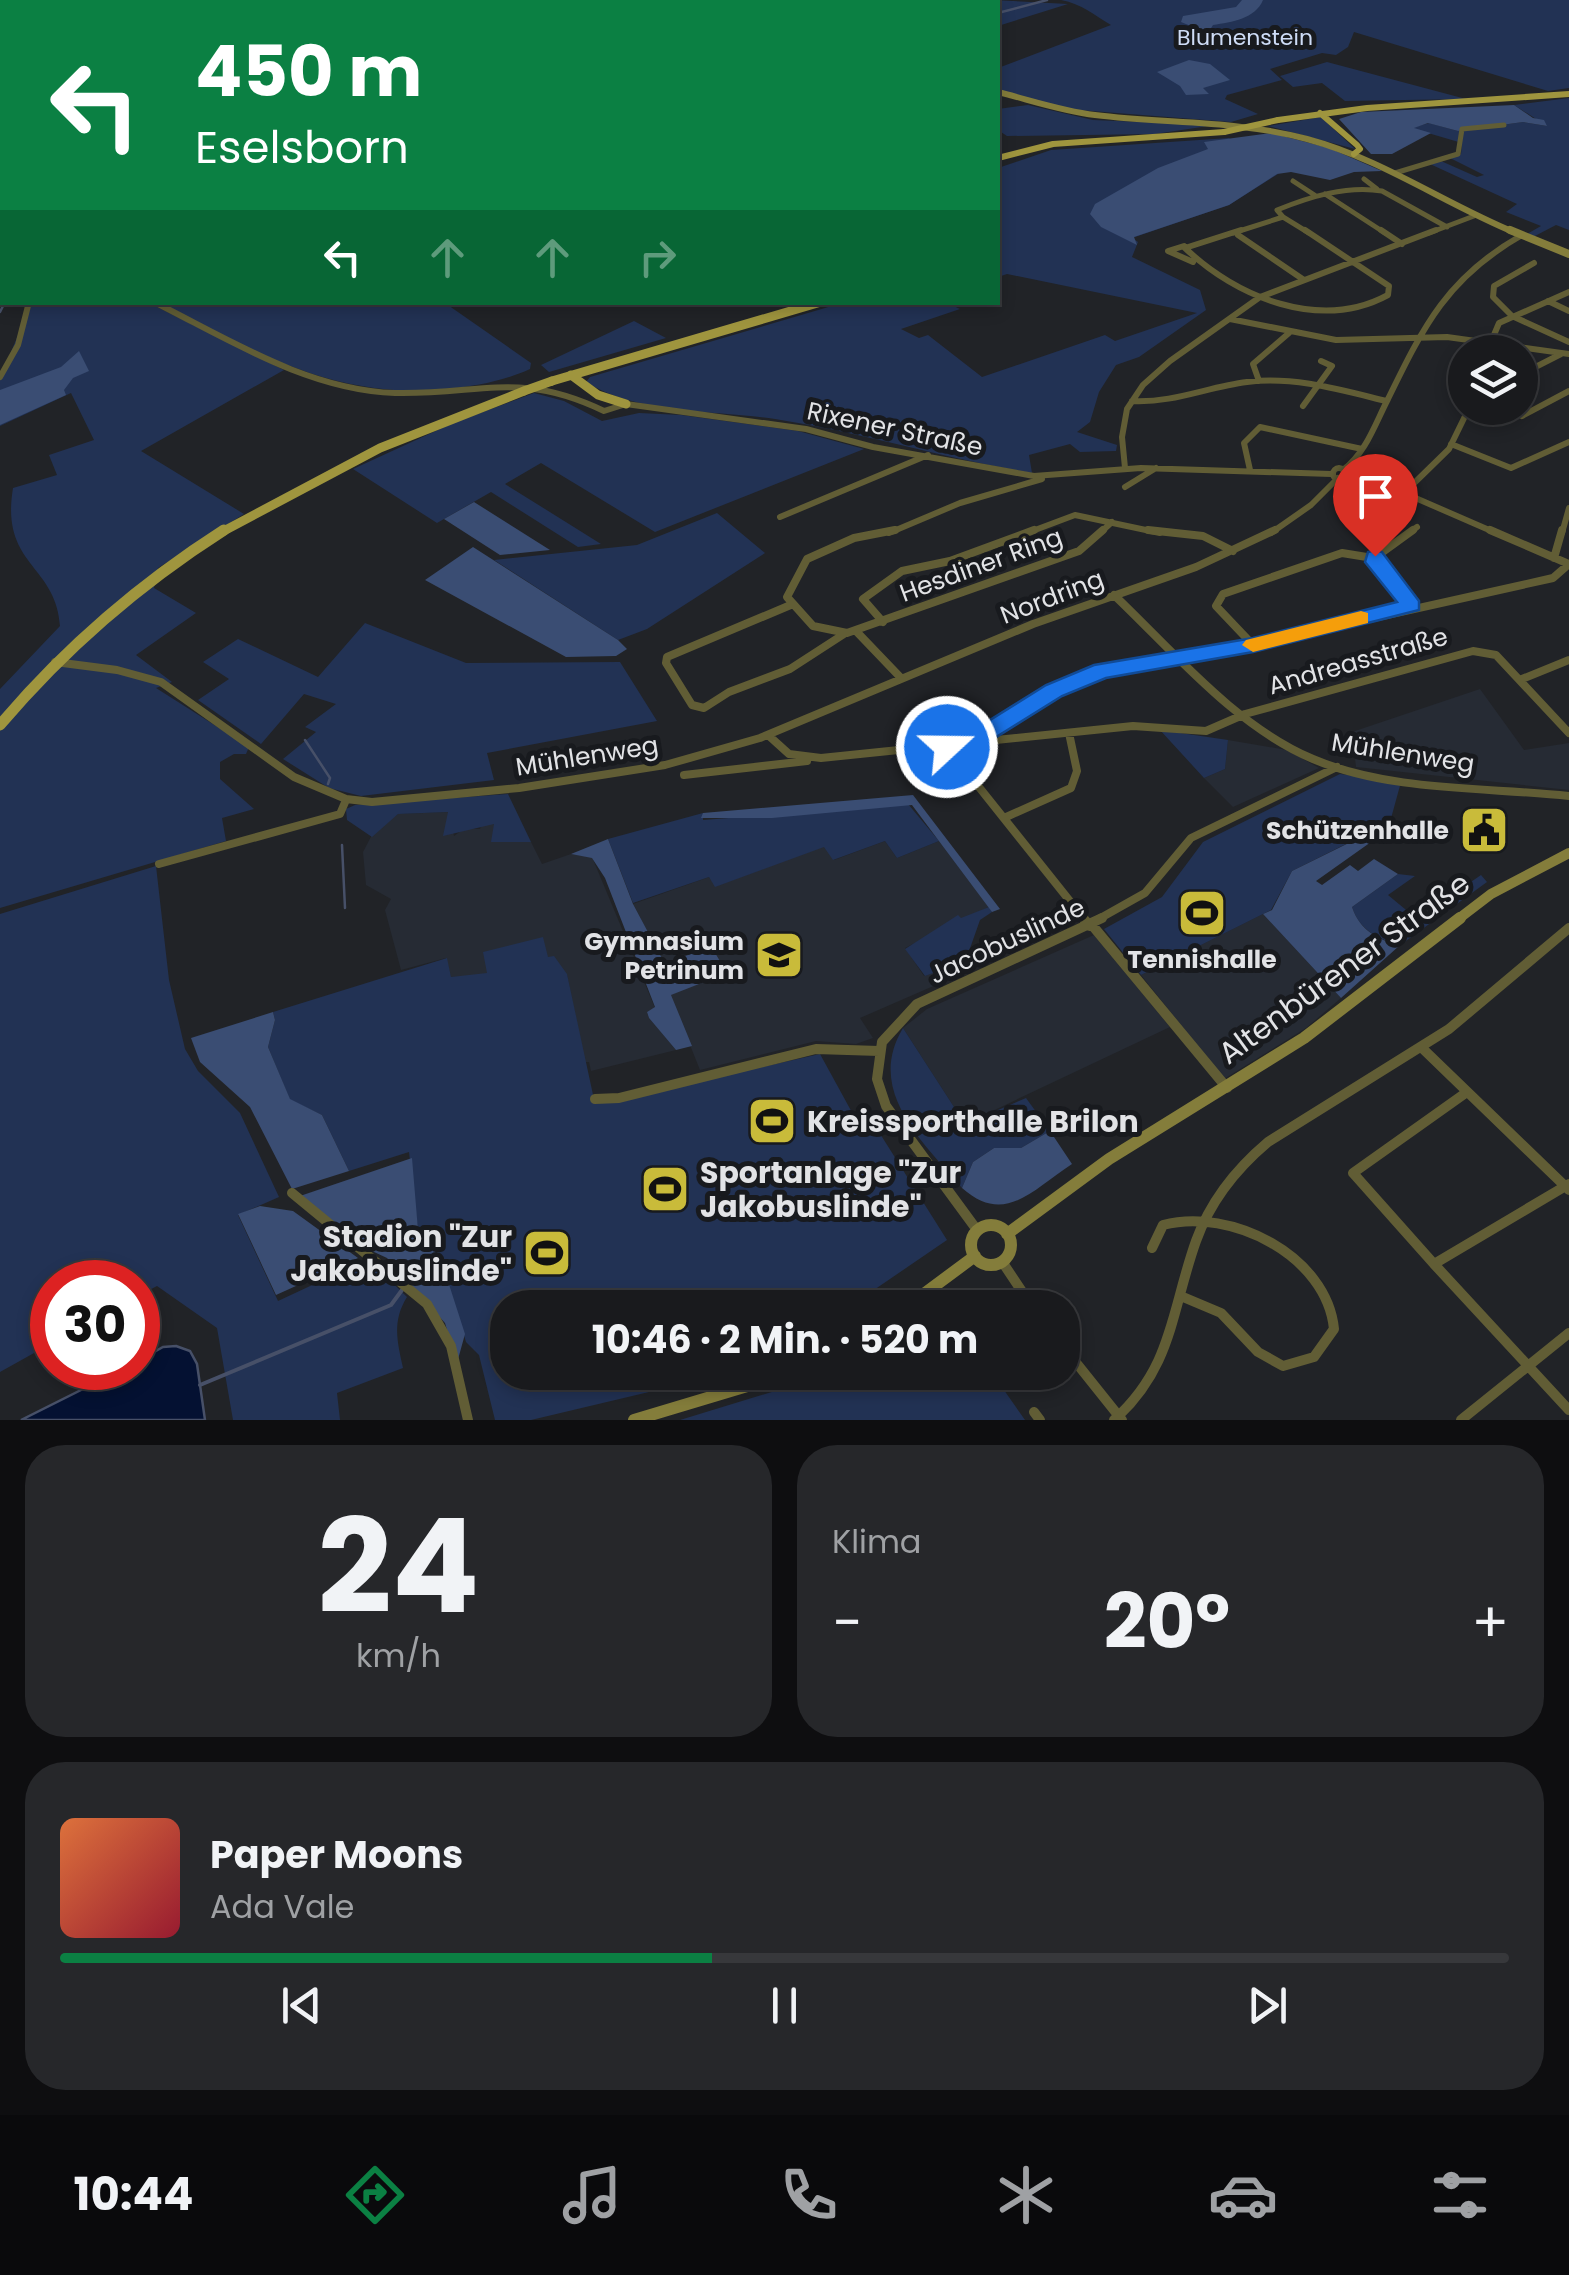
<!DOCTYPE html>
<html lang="de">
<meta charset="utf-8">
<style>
:root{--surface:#191a1d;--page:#26272a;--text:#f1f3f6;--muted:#9fa1a4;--line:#37383b;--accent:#0b8043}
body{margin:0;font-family:Poppins,sans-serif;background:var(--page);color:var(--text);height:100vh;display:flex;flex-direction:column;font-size:38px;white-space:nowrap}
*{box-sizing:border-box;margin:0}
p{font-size:32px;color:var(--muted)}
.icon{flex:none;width:55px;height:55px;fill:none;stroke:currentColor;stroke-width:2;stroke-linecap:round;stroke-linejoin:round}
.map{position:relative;height:1420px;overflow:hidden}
.side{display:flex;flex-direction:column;gap:25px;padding:25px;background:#0e0e10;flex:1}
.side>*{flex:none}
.top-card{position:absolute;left:0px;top:0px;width:1000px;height:305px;box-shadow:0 5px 15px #0003,0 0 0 2px var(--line);background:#0b8043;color:#fff;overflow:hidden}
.buttons{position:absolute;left:1448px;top:335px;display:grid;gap:20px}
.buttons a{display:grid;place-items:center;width:90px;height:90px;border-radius:50%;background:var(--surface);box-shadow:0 5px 15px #0003,0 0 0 2px var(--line);font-size:50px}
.speed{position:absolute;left:30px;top:1260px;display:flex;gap:20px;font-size:50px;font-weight:700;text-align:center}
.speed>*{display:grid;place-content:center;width:130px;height:130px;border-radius:50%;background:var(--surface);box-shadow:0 5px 15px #0003,0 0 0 2px var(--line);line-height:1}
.speed .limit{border:15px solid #d22;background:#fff;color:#111}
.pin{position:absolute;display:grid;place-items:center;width:85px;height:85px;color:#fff;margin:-102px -42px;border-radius:50% 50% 50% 0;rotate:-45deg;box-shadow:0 0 10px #0007}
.pin .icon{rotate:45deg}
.me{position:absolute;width:110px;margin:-55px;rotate:69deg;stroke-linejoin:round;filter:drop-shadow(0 0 8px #0008)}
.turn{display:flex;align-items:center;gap:35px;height:210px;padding:0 30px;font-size:45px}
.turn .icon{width:130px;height:130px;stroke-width:2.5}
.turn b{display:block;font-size:70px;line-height:85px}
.lanes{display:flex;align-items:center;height:95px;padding:0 30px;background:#0003;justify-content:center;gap:50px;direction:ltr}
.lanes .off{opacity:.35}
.big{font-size:75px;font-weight:700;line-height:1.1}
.side .card{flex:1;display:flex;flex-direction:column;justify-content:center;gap:15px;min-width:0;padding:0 35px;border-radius:40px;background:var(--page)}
.side .dial{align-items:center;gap:0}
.dial b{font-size:130px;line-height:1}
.song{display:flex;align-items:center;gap:30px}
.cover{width:120px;height:120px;border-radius:15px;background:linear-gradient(135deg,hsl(20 70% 55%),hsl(350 70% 35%))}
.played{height:10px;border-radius:5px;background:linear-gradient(90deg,var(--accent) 45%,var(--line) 45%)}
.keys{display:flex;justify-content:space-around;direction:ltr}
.heat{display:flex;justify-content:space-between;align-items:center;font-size:55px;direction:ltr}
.side .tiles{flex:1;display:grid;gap:25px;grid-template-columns:1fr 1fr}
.card:last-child{grid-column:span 2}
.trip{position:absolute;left:490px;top:1290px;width:590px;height:100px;border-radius:40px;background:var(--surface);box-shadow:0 5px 15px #0003,0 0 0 2px var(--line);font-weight:700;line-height:100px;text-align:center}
.dock{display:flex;height:160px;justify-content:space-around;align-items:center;background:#0a0a0c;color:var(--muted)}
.dock .icon{width:70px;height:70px}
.dock .active{color:var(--accent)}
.dock b{font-size:45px;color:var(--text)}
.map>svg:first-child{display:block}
.built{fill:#262b34}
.green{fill:#223254}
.forest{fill:#3a4d73}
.water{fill:#041132;stroke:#475068;stroke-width:2.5}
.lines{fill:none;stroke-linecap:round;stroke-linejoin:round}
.stream-far1{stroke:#475068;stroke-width:2.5}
.stream{stroke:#475068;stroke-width:4}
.street-far3{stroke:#615d35;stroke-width:5}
.street-far2{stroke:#615d35;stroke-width:6}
.street-far1{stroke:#615d35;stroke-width:8}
.street{stroke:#615d35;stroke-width:10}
.secondary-far3{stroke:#847d3b;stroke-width:6}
.secondary-far2{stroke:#847d3b;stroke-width:8}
.secondary-far1{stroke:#847d3b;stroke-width:10}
.secondary{stroke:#847d3b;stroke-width:12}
.primary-far2{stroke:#9f953e;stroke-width:6}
.primary-far1{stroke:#9f953e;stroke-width:9}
.primary{stroke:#9f953e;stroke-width:11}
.primary-bridge-far1{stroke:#9f953e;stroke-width:6}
.primary-bridge{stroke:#9f953e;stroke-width:9}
.route{fill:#1a73e8;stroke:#114b97;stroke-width:2.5}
.slow{fill:#f59e0b}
.labels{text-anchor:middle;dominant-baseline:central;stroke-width:10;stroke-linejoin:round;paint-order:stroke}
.far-park-label{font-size:22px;fill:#cedcf6;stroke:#181a1e}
.street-label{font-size:25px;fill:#e2e3e6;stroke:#181a1e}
.poi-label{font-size:25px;font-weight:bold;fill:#e2e3e6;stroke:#181a1e;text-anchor:end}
.near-street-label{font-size:30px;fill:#e2e3e6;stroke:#181a1e}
.near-poi-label{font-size:30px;font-weight:bold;fill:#e2e3e6;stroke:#181a1e;text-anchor:start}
</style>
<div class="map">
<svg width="1569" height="1420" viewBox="0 0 1569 1420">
<rect width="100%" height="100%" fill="#212327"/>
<!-- built -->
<path class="built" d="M1480,689L1524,750L1569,743V790L1356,767L1352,732Z
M1228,740L1287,750L1319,768L1233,807L1204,778L1225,769Z
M448,812L454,836L464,829H480L482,824H495L492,842H531L542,864L571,854L592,857L655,1008L647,1012L649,1018L676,1050L591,1071L589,1062H585L567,975L451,977L446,958L401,970L385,910L391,899L366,885L363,852L374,831L398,814Z
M885,841L897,858L939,841L989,907L905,948L924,976L936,972L945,981L860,1018L873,1038L856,1044L816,1041L700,1070L670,995L726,972L665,965L633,904L709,877L716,886L825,846L834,860Z
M1263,914L1341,998L1306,1028L1224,1079L1141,975Z
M1094,935L1170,1027L965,1124L903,1028L927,1009Z"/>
<!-- green -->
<path class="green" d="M992,0L1068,4L998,26V2H983Z
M1061,0H1569V88L1548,91L1354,32L1348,47L1336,55L1322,53L1270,69L1282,80L1227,95L1225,99L1258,114L1231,122L1066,109L998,90V68L1111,25C1094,15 1082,4 1061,0Z
M1327,62L1466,99L1345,101L1322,83L1293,87L1280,76Z
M1569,98V230L1556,225L1533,237L1527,234L1541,226L1506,212L1517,204L1430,164L1441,161L1477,177L1484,175L1450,158L1461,154L1462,143L1411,128L1429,123L1458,131L1523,122L1547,126L1514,105Z
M1028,105L1093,120L1215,125L1155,134L1007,136L998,130V109Z
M1321,117L1355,149L1268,126Z
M1229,138L1254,161L1278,174L1229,205L1132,238L1138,242L1132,257L1200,290L1206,310L1139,357L1116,365L1099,392L1090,422L1077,432L1117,445L1116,451L1080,452L1070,444L1029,455L1032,473C946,459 861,432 775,419C715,410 639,415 586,382L590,377L842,303H947L960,309L901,329L919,338L928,335L982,377L1105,335L1115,341L1197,313L1007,274L998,277V168L1051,150Z
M31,303H149L284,370L141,451L244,514L158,568L154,588L196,613L136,655L172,682L156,688L249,747L246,754H234L220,762V779L254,809L222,818L226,841L0,908V689L60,626C56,564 0,566 13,488L57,475L49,455L94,440L71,393L0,426V379Z
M156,303H445L531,363L530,369C504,381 476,386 448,389C334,400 254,351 156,303Z
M634,321L666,338L549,372L541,365Z
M534,393L564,401L602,421L639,413L681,415L798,431L864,449L655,532L541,463L505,484L601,544L578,547L491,492L437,523L353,469L453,423Z
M717,513L765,553L647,629L618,640L494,560L637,545Z
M365,623L466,663L620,662L657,721L487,753L494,780L361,796L329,788L283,759L316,732L305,727L336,704L304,694L261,744L198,700L229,679L203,662L238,639L318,677Z
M1160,730L1228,740L1225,769L1204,778Z
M1340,774L1401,782L1390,822L1292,871L1271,910L1141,975L1104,929L1162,897L1203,842Z
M508,794L531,842H491L494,824L443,836L448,812L398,814L372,837L347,820L346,809L355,805Z
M908,804L939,841L897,858L885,841L833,860L824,847L715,887L709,877L633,903L608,839L703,813V820Z
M156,866L169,980L185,1049L198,1071L240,1113L279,1197L238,1215L278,1301L368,1259L407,1297C392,1321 397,1341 403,1368L337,1393L340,1420H233L217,1328L157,1286L138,1296V1282H52V1343L0,1372V914Z
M1398,874L1415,876L1388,895L1417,919L1481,875L1487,882L1399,946C1377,937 1360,931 1352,907Z
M989,907L992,912L980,920L961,974L945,981L936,972L925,976L905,949L958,915L961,918Z
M543,937L548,957L554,956L567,974L595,1104L820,1054L860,1127L872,1121L947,1240L849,1307L508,1308V1372L729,1373L531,1420H495L479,1355L466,1342L435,1241L441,1230L418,1231L409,1152L349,1171L322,1115L290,1100L268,1047L275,1020L273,1012L447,958L451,977L487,973L483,952Z
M903,1028L965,1124L1026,1098L1050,1131L1021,1148H994L973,1162L962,1188C923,1142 865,1091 903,1028Z
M819,1373H992L1025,1420H680L798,1384Z"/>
<!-- forest -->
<path class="forest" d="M1242,0H1263C1255,19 1232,22 1213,25L1208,33L1181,22L1183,16L1236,7Z
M1189,60L1210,64L1230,80L1203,88L1209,94L1186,95L1180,86L1157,72Z
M1514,105L1533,118L1544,120L1547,126L1523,122L1458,131L1428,123L1414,128L1431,133L1392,154H1371L1339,119L1361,112Z
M1271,133L1329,148L1382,171L1354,172L1330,180L1291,172L1277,174L1229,205L1134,237L1137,245L1101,227L1090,214L1095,204L1158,168L1208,149L1204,142Z
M79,351L89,371L73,378L64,390L66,395L0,425V390L61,367Z
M474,502L550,550L500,555L444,519Z
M473,547L618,640L627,649L616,656L566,657L425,580Z
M913,795L1000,909L992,912L912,805L772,818H701L703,813Z
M1367,834L1371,842L1316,881L1322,885L1350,865L1358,871L1374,859L1398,874L1352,907C1360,931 1377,938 1399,946L1341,998L1263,914L1272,910L1292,871Z
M608,839L633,904L665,964L711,946L727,973L671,995L692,1046L676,1050L649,1018L647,1012L655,1007L605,878L592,858L571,854Z
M273,1012L275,1020L268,1047L290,1099L322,1115L349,1171L292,1189L250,1107L200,1062L191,1038Z
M1050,1131L1072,1164C1032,1190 1005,1226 962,1188L973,1162L994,1148H1021Z
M412,1158L418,1230H441L435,1241L465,1334L457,1363L445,1323L387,1258L346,1239L300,1196Z
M260,1206L293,1211L358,1258L276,1295L238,1214Z"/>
<!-- water -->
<path class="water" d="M176,1346L190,1351L197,1364L205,1420H21L125,1368H138V1361L163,1347Z"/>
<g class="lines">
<!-- stream-far1 -->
<path class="stream-far1" d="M240,0L262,2
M998,13L1047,0
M0,290L2,283
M0,312L5,302
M305,740L330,778L328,784
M342,845L345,908"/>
<!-- stream -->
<path class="stream" d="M200,1385L391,1305L402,1290"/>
<!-- street-far3 -->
<path class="street-far3" d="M1395,173L1458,154L1462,129L1504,125
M1364,179L1377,189
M1293,181L1316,196
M1325,194L1385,233
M1283,217L1309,233
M1283,217L1277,210C1309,197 1347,185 1382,191L1447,227
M1233,233L1283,217
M1429,233L1474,216"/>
<!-- street-far2 -->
<path class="street-far2" d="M1241,230L1185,248C1236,297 1320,332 1388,295L1389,286L1305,230
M1381,230L1402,244
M1238,235L1304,280
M1184,246L1168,251L1193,262
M1534,263L1494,286L1493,297L1512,316L1569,342
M1548,301L1569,311
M154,302C230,340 308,390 395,393C482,395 518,370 604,411L626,404L806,429L873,447L1034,476L1141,468L1331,474
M1230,319L1336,340L1447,337L1569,354
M1491,342L1499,323L1569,292
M1520,375L1561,354
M0,377L18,345L29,302
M1259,381L1253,364L1289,333
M1132,401C1174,403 1207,387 1247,382C1294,376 1341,390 1386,401
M1303,406L1332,366L1321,361
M1522,416L1569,391
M1451,444L1511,468L1569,442
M1333 474a6 6 0 1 1 12 0a6 6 0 1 1-12 0Z
M1125,468L1122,437L1127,409L1143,385L1170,361L1260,297L1436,230
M1250,470L1244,443L1260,427L1362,449
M1343,470C1366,453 1375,424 1388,399C1424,325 1448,277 1522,235
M1348,475L1404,493L1496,533
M1125,487L1156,468
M1404,493L1449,449L1469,408
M780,517L928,455
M889,533L960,503L1042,479
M1027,533L1075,515L1160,533
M1100,533L1112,522
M1271,533L1311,505L1338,478
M1409,533L1417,527
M1562,533L1569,508"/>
<!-- street-far1 -->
<path class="street-far1" d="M895,530L854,538L807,559L787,597L813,626L847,633L1079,551L1103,530
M1148,530L1203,536L1233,551
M1490,530L1569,564
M1554,558L1562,530
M1114,595C1174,652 1235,726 1313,759C1391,792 1486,787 1569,796
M793,604L667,657L666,663L692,705L704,708L729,692L790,669L844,634
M1412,606L1373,559L1413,530
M883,622L863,599L902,571L950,561L1034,530
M856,631L901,678
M1253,645L1216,606L1223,594L1342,553L1373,558
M55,662L117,670L161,682L294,777L346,799L372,802L519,788L665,765L760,738L1033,624L1196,567L1275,530
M1522,679L1569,660
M768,735L789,754L821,758L1133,726L1206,731L1245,714L1473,651L1496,655L1569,733
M967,741L1054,690L1102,671L1253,645L1553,578L1569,564
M947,747L1085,920
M684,775L807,761
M1004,818L1071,788L1077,771L1069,733
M159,864L340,814L346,800
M1097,920L1145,893L1191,838L1337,767"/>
<!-- street -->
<path class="street" d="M1083,918L1090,926
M1092,925L1227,1088
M1421,1047L1569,1190
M1467,1092L1353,1173L1434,1264L1569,1184
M595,1099L619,1098L816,1049L879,1051
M292,1193L427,1304L451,1346L468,1420
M977,1230L886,1106L877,1079L882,1042L917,1004L1102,918
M1152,1248L1163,1225C1231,1207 1327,1256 1334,1329L1314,1357L1283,1366L1258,1352L1221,1313L1183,1297
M1003,1263L1033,1308
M1434,1264L1569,1410
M1062,1345L1122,1420
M1034,1412L1040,1420
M1114,1420C1173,1367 1171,1311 1196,1241C1210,1202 1236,1169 1268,1142L1449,1029L1569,928
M1461,1420L1569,1333"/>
<!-- secondary-far3 -->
<path class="secondary-far3" d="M623,0L637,2
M998,92C1030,100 1062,111 1095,115C1166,124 1237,120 1307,139C1382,159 1445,204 1516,233"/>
<!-- secondary-far2 -->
<path class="secondary-far2" d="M1510,230L1569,254"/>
<!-- secondary-far1 -->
<path class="secondary-far1" d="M1457,920L1491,894L1569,853"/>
<!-- secondary -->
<path class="secondary" d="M971 1245a20 20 0 1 1 40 0a20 20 0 1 1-40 0Z
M1007,1234L1109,1159L1304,1038L1460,918
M905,1308L975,1256
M634,1420L794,1372"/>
<!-- primary-far2 -->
<path class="primary-far2" d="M1320,113L1357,145L1360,149L1354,154
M1278,120L1367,108L1569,94
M998,158L1053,144L1224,132"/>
<!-- primary-far1 -->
<path class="primary-far1" d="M571,375L598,395L626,404
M552,381L821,302
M220,533L380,448L524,391"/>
<!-- primary -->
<path class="primary" d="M0,725C66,647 138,585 224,530"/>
<!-- primary-bridge-far1 -->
<path class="primary-bridge-far1" d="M1224,132L1278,120"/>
<!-- primary-bridge -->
<path class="primary-bridge" d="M524,391L552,381"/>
</g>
<!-- route -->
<path class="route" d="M1375,550L1382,552L1419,601V610L1253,652L1106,678L1062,696L993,739L947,755L935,747L939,741L977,728L1046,685L1094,665L1253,638L1397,602L1365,562L1368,552Z"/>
<!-- slow -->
<path class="slow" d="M1361,611L1368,613V623L1253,652L1242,645L1246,640Z"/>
<!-- icons -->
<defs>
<g id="civic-square" transform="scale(2.5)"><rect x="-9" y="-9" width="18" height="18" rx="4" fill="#c9bb3a" stroke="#181a1e"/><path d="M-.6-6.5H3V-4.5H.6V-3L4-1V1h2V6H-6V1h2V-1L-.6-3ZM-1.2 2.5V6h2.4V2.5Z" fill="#111"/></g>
<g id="stadium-square" transform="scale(2.5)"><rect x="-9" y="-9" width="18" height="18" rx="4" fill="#c9bb3a" stroke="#181a1e"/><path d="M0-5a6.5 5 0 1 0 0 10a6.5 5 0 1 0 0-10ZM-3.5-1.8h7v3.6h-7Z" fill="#111"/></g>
<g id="school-square" transform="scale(2.5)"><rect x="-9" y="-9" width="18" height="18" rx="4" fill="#c9bb3a" stroke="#181a1e"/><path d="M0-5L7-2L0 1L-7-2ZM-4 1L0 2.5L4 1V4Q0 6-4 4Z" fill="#111"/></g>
</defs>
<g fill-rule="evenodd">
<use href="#civic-square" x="1484" y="830"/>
<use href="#stadium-square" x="1202" y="913"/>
<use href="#school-square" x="779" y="955"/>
<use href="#stadium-square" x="772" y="1121"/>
<use href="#stadium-square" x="665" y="1189"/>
<use href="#stadium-square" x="547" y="1253"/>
</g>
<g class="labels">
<!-- far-park labels -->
<g class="far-park-label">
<text x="1245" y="37">Blumenstein</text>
</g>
<!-- street labels -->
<g class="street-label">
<text transform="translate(895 429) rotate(12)">Rixener Straße</text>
<text transform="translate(981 565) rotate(-20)">Hesdiner Ring</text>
<text transform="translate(1052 597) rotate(-21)">Nordring</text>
<text transform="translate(1358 661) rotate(-16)">Andreasstraße</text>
<text transform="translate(1403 753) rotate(9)">Mühlenweg</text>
<text transform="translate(587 756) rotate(-9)">Mühlenweg</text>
<text transform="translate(1007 941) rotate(-25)">Jacobuslinde</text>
</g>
<!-- poi labels -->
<g class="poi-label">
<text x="1449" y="830">Schützenhalle</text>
<text x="744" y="941">Gymnasium<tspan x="744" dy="29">Petrinum</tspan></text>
<text x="1202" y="959" text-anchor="middle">Tennishalle</text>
</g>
<!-- near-street labels -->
<g class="near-street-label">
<text transform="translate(1344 968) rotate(-36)">Altenbürener Straße</text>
</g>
<!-- near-poi labels -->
<g class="near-poi-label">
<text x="807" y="1121">Kreissporthalle Brilon</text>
<text x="700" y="1172">Sportanlage "Zur<tspan x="700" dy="34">Jakobuslinde"</tspan></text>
<text x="512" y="1236" text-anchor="end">Stadion "Zur<tspan x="512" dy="34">Jakobuslinde"</tspan></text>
</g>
</g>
</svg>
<div class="buttons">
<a><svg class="icon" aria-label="layers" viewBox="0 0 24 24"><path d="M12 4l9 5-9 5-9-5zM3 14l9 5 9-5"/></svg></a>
</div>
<div class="speed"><div class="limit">30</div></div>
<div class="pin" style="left:1375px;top:556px;background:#d93025"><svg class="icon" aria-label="arrive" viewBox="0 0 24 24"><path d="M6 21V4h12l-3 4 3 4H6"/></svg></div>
<svg class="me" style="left:947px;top:747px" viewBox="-20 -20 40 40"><circle r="17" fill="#1a73e8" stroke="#fff" stroke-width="3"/><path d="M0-11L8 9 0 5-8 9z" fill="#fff"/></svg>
<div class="trip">10:46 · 2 Min. · 520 m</div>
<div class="top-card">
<div class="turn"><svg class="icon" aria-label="left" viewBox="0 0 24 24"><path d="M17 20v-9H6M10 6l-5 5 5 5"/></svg><div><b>450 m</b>Eselsborn</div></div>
<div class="lanes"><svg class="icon" aria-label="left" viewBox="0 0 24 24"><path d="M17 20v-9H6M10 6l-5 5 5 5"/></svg><svg class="icon off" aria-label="ahead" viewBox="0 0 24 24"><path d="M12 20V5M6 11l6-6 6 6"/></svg><svg class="icon off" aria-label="ahead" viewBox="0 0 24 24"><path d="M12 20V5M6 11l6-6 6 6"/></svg><svg class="icon off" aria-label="right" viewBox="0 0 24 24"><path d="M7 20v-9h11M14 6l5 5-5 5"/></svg></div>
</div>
</div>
<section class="side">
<div class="tiles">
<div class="card dial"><b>24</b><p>km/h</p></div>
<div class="card"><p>Klima</p>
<div class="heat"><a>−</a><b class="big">20°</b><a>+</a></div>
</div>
<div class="card">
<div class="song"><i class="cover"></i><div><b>Paper Moons</b><p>Ada Vale</p></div></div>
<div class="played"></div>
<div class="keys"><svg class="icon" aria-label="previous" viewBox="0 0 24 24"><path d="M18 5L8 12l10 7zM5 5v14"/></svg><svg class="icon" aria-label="pause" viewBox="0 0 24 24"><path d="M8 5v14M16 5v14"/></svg><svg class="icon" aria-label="next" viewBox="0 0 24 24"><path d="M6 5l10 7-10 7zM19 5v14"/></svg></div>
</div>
</div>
</section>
<nav class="dock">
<b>10:44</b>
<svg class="icon active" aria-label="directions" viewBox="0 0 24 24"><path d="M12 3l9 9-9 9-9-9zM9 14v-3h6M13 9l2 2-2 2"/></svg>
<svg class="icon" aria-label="music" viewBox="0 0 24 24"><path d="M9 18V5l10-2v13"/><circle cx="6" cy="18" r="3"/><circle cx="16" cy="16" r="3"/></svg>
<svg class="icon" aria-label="phone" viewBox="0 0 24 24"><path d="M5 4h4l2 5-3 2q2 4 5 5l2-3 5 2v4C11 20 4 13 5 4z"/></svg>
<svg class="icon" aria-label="climate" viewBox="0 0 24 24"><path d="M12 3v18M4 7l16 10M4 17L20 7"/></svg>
<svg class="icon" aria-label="car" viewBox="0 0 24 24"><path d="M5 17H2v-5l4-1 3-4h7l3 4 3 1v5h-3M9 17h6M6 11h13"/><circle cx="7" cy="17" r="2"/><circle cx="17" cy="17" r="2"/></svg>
<svg class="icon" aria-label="filters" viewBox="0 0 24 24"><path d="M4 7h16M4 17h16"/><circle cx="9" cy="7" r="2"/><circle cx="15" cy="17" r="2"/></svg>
</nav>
